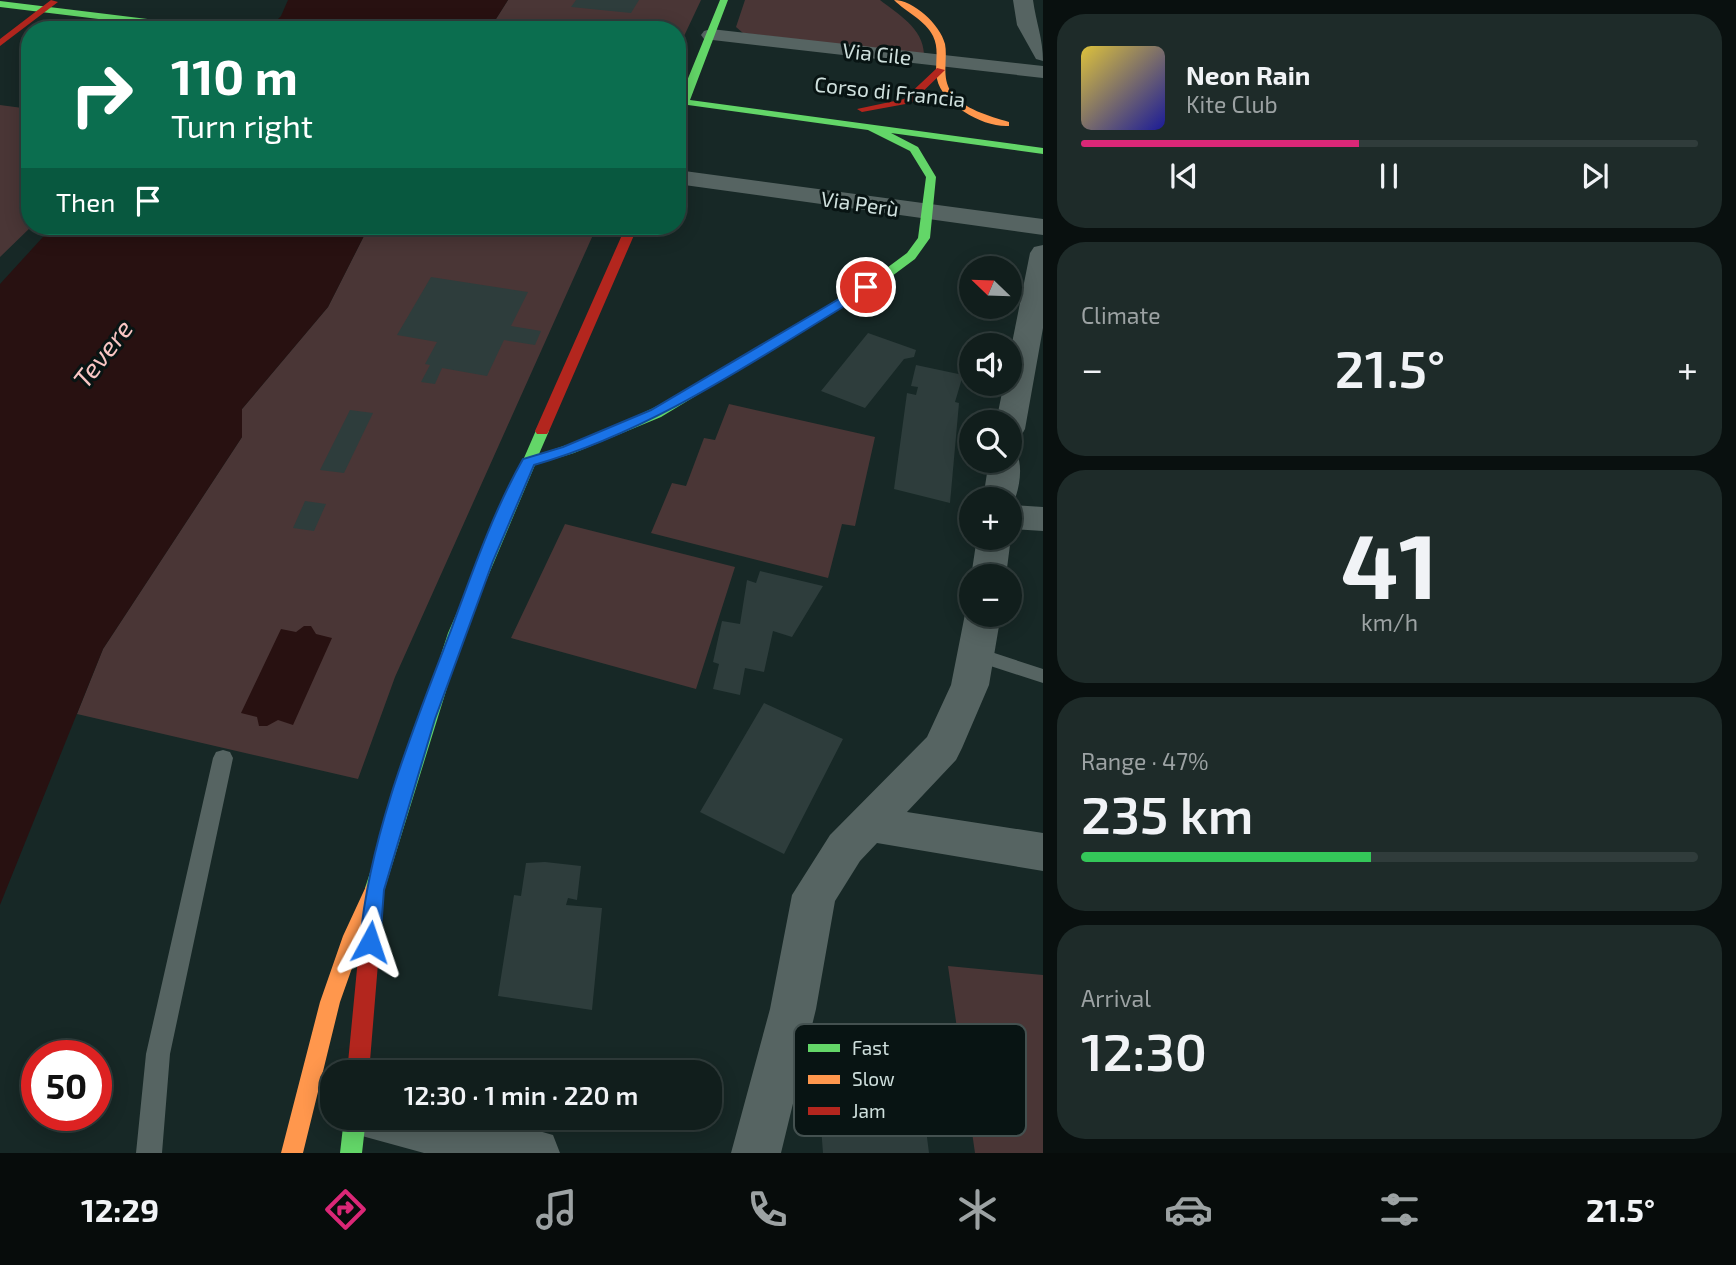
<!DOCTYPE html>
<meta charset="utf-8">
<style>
:root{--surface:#111e1c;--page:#1e2b29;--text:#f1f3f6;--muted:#9ca2a3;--line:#303c3b;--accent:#db2777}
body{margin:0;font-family:"Exo 2",sans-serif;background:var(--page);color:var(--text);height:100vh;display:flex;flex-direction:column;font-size:26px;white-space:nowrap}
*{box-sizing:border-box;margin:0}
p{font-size:23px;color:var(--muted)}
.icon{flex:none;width:38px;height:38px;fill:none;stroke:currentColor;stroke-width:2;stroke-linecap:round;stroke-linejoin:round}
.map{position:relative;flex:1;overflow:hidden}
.drawer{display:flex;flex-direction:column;gap:14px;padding:14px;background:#09100f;width:693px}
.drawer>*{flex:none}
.top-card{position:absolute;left:21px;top:21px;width:665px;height:214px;border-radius:28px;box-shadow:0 4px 18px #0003,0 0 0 2px var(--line);background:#0b6e4f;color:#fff;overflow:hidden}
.needle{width:46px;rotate:293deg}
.controls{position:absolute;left:959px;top:256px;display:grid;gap:14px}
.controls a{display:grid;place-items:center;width:63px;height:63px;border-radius:50%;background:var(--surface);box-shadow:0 4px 18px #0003,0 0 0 2px var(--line);font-size:35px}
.speed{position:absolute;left:21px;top:1040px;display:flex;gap:14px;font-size:35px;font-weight:700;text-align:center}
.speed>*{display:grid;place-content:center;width:91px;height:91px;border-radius:50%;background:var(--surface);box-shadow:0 4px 18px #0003,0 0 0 2px var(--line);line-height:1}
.speed .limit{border:10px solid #d22;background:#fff;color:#111}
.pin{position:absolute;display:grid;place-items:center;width:60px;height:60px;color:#fff;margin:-30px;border:4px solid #fff;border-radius:50%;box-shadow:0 2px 7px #0007}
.me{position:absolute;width:77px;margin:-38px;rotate:5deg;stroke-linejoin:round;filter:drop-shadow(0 0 5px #0008)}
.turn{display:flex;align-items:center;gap:24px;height:147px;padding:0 35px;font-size:32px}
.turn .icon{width:91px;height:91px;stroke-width:2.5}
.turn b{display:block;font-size:49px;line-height:60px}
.then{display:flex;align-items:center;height:66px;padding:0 35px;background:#0003;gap:14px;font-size:26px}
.big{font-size:52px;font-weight:600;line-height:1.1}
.drawer .widget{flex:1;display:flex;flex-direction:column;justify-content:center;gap:10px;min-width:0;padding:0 24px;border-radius:28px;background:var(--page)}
.drawer .dial{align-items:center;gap:0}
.dial b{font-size:91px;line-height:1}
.song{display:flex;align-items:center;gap:21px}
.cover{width:84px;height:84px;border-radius:10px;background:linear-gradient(135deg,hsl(50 70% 55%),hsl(240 70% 35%))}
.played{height:7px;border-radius:4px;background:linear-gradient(90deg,var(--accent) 45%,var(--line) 45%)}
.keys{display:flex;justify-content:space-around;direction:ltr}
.heat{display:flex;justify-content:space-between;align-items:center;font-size:38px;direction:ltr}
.charge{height:10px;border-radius:5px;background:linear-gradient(90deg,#34c759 47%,var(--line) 0)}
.trip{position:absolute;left:320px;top:1060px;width:402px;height:70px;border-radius:28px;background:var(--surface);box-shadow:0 4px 18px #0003,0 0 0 2px var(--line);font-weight:600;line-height:70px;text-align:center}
.menu{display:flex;height:112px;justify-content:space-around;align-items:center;background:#070c0b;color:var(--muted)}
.menu .icon{width:49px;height:49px}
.menu .current{color:var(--accent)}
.menu b{font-size:32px;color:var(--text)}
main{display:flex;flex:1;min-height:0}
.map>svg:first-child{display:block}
.green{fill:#4a3636}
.water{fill:#281111}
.building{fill:#2e3d3c}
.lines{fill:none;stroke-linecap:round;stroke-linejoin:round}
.lane{fill:#566462;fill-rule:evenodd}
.street{fill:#566462;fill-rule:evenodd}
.fast{fill:#63d668;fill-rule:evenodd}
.slow{fill:#ff974d;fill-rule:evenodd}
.jam{fill:#b3261e;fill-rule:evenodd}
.route{fill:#1a73e8;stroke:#114b97;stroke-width:2}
.labels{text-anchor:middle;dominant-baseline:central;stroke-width:6;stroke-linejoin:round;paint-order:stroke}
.far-street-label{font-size:21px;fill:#cfe0dd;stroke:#081413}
.water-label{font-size:26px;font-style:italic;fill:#fac6c4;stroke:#081413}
.key{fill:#081413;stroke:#445150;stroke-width:2}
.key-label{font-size:19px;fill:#cfe0dd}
</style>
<main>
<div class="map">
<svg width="1043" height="1153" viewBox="0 0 1043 1153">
<rect width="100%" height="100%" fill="#172826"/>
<!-- green -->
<path class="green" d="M508,0H701L677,51V30H489Z
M745,0H880C898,14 923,28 924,54L743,33L736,27Z
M0,105L30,109V226H32L0,257Z
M369,226H597L395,677L358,779L77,714L103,649L242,437V409L328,307Z
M729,404L875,437L855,526L842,524L828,578L651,533L672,483L686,486L704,438L715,440Z
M565,524L735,567L696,689L511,638Z
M948,966L1043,975V1153H975Z"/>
<!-- water -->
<path class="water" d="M288,0H508L489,30H267L281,16Z
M53,226H369L328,307L242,409V437L103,649L0,905V284Z
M304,626H311L316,634L332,638L293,725L278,720L267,726H259L257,717L241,713L281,629L296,632Z"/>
<!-- building -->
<path class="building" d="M576,0H639L631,13L571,7Z
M431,277L528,292L511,326L541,331L535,345L504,340L487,376L442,368L435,384L421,382L430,365L425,364L437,342L397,335Z
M868,333L916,350L914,357L904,359L865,408L821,391Z
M916,365L963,375L955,402L959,403L950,503L894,489L907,393L916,395L918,387L911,386Z
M350,410L373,413L344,473L320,470Z
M305,501L326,504L314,531L293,528Z
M760,571L823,586L792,637L773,631L764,672L745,668L740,695L713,689L719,664L713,662L722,621L740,624L747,580L756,583Z
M764,703L843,739L784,854L700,812Z
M545,862L581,866L577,900L568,898L566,905L602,908L592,1010L498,996L514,895L521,896L526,863Z
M819,1100L923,1106L929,1153H823Z"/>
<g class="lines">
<!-- lane -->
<path class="lane" d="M976,647L1043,669V683L969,659L967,654L969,649Z
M223,750L230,752L233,758L170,1054L162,1153H136L146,1054L213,758L216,752Z"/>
<!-- street -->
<path class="street" d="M1013,0H1033C1036,22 1043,39 1043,61L1036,59L1017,25Z
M711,29L1043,66V78L704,39L701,35L704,31Z
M677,170L1043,219V235L677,184Z
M1043,245V328L1025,429L1021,436L1010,439V422H996L1004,383H1010V353L1030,253L1034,247Z
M1010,451L1016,453C1024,465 1019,493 1012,505L1043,507V531L1010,529V499H983L989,460H1010Z
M1010,535L1011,537L1006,576L971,577L977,537Z
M970,604L971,614H1001L989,685L962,748L956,760L907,812L1043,833V871L877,843L860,861L835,901L816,1009L781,1153H731L770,1009L792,895L830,835L927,737L951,685L965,614Z
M355,1118H493L553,1135L560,1153H424L362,1136Z"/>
<!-- fast -->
<path class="fast" d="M720,0H728L690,100L1043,148V154L891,133L918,147L936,177L930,238L915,259L888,279L661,417L574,453L535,465L464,633L385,888L382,894L375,897L368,894L365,888L448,633L537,428H547L549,431L539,454C660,419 772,338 880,273L907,253L918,238L926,177L910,151L868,130L688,105L682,120L677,123V98H680Z
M0,1L213,27L217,30H189L0,7Z
M344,1118H366L362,1153H340Z"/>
<!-- slow -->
<path class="slow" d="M894,0C913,0 940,24 945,44C948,60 941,76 951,92C963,109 989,116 1009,122V126C984,128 942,104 937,79C934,65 940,50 933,36C925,20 906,12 894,0Z
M375,879L382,882L385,888L363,937L340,1002L303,1153H281L320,1002L343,936L368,882Z"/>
<!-- jam -->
<path class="jam" d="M51,0L58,2L0,46V39Z
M937,68L945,70L911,103L862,112L857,109L904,99Z
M626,226H638L549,431L547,434H537L535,431Z
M371,918L378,920L381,927L369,1073H347L361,927L364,920Z"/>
</g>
<!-- route -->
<path class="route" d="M866,283L871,284V290C762,355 657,430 534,465L493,561L435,719L384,890L380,942L377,948L370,951L363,948L360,942C369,837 413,729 451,630C472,573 493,512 523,459L563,447L651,410Z"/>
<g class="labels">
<!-- far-street labels -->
<g class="far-street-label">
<text transform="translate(877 53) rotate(6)">Via Cile</text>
<text transform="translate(890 91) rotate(6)">Corso di Francia</text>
<text transform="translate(860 203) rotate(8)">Via Perù</text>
</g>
<!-- water labels -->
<g class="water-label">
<text transform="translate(102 353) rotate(-52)">Tevere</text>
</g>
</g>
<!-- legend -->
<rect x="794" y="1024" width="232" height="112" rx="10" class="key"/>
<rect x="808" y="1044" width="32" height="8" fill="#63d668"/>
<rect x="808" y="1075" width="32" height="9" fill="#ff974d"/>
<rect x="808" y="1107" width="32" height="8" fill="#b3261e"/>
<g class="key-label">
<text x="852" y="1055">Fast</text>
<text x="852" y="1086">Slow</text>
<text x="852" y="1118">Jam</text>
</g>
</svg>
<div class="controls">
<a><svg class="needle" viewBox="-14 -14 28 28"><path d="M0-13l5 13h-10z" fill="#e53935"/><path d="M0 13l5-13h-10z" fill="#9ca2a3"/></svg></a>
<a><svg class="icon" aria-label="sound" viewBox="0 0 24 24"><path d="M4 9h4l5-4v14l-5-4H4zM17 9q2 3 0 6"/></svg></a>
<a><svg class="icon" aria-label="search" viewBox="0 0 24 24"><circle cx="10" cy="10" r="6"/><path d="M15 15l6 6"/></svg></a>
<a>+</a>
<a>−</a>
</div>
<div class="speed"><div class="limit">50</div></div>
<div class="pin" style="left:866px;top:287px;background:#d93025"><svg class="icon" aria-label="arrive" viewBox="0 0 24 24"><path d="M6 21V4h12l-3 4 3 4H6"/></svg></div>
<svg class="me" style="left:370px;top:942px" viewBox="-20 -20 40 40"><path d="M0-17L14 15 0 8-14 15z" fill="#1a73e8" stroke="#fff" stroke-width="4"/></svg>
<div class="trip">12:30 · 1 min · 220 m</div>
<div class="top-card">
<div class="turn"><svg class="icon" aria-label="right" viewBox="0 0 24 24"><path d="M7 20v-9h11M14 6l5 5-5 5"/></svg><div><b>110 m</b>Turn right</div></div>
<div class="then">Then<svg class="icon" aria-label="arrive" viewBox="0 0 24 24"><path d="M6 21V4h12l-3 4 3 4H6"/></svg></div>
</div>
</div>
<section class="drawer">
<div class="widget">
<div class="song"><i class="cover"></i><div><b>Neon Rain</b><p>Kite Club</p></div></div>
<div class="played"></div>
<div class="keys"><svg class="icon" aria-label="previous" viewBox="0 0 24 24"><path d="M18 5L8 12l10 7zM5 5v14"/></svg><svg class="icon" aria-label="pause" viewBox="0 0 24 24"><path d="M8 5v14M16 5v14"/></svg><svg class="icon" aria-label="next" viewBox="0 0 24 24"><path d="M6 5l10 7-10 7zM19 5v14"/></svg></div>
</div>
<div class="widget"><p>Climate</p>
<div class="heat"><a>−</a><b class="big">21.5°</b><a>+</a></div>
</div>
<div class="widget dial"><b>41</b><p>km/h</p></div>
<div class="widget"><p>Range · 47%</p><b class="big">235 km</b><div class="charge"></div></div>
<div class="widget"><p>Arrival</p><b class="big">12:30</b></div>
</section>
</main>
<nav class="menu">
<b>12:29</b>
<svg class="icon current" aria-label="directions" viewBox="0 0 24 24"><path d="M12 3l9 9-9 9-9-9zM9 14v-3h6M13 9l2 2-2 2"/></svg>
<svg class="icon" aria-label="music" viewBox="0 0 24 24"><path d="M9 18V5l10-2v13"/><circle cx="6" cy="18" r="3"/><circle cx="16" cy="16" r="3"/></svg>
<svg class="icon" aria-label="phone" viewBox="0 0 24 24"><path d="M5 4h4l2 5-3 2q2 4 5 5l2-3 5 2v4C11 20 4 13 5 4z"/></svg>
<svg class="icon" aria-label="climate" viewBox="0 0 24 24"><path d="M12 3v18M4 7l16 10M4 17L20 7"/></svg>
<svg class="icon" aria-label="car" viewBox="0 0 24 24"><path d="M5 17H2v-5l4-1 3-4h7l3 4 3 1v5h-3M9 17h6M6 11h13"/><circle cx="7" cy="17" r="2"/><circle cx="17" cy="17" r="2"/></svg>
<svg class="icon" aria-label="filters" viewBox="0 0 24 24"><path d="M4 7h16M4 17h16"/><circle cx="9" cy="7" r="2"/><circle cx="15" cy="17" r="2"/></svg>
<b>21.5°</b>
</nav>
